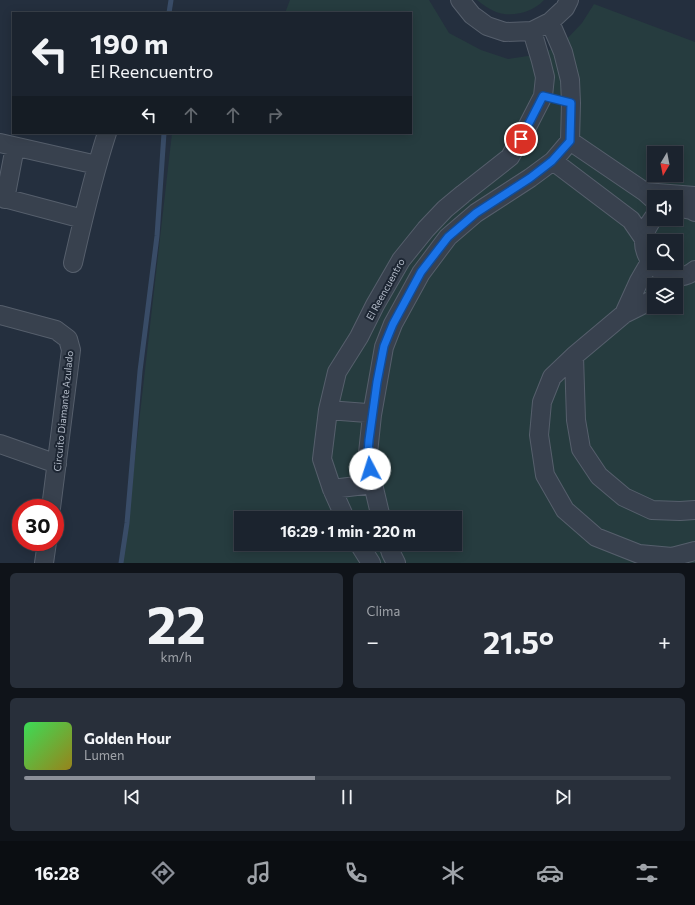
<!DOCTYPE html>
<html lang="es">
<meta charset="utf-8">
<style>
:root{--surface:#1b232e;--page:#282f3a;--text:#f1f3f6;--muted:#a0a4aa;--line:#39404a;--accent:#8c9099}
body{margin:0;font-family:Commissioner,sans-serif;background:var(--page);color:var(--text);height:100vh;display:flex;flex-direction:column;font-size:15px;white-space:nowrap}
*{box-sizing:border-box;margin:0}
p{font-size:13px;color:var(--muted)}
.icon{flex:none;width:22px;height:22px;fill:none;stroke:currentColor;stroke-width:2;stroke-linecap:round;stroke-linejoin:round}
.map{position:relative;height:563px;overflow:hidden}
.sheet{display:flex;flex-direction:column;gap:10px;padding:10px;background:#0f1319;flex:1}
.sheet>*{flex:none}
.top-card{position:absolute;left:12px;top:12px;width:400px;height:122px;border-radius:0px;box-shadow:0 2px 10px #0003,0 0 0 1px var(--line);background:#1b232e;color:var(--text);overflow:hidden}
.needle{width:26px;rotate:190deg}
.fabs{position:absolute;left:647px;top:146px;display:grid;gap:8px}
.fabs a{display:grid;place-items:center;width:36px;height:36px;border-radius:0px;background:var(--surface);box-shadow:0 2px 10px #0003,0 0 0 1px var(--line);font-size:20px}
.speed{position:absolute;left:12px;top:499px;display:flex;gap:8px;font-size:20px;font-weight:700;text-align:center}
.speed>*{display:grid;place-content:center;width:52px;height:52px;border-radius:50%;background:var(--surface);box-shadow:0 2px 10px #0003,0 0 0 1px var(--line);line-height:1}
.speed .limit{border:6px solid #d22;background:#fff;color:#111}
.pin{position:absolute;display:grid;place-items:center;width:34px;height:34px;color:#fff;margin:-17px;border:2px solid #fff;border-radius:50%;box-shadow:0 1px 4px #0007}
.me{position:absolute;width:44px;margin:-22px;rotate:355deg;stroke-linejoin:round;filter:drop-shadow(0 0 3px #0008)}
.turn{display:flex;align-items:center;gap:14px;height:84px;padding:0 12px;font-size:18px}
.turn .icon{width:52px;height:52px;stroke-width:2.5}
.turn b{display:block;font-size:28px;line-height:34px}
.lanes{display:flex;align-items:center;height:38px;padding:0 12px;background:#0003;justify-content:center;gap:20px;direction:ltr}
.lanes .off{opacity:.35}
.big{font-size:30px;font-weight:700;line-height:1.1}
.sheet .card{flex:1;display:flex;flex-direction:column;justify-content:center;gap:6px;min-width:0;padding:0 14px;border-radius:6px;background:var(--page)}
.sheet .dial{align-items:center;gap:0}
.dial b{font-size:52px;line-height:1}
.song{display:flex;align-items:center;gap:12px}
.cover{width:48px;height:48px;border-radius:6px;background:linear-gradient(135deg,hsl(130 70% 55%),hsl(50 70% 35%))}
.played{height:4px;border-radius:2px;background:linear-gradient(90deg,var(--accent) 45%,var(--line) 45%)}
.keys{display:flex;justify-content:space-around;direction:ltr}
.heat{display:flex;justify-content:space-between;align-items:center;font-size:22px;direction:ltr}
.sheet .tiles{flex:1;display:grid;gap:10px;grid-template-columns:1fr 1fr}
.card:last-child{grid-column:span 2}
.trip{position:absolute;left:234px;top:511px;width:228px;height:40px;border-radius:0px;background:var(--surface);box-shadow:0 2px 10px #0003,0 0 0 1px var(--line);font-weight:700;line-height:40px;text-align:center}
.menu{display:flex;height:64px;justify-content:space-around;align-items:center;background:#0b0e12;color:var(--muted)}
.menu .icon{width:28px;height:28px}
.menu .on{color:var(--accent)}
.menu b{font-size:18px;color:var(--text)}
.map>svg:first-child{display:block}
.green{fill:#263c3f;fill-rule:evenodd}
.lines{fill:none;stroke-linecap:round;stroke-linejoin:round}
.stream{stroke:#394c67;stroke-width:5}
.minor-casing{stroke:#565f6c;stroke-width:20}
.minor{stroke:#38414e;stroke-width:18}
.route-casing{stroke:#114b97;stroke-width:10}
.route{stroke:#1a73e8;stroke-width:7}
.labels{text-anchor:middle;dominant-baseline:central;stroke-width:4;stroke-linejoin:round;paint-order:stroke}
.street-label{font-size:10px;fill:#b4bcc9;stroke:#1d2633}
</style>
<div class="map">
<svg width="695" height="563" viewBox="0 0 695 563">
<rect width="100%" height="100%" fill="#242f3e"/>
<!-- green -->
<path class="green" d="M290,0H429L449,33L481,50L508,59L541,54L563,43L582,23L594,4L695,42V563H123L172,133H411V13H285ZM654,153H676V175H654ZM654,197H676V219H654ZM654,241H676V263H654ZM654,285H676V307H654ZM241,518H455V544H241Z
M477,0H544C533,12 512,18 496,12C489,9 483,5 477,0Z"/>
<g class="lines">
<!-- stream -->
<path class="stream" d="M169,13L171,0
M121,563L127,523L140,371L157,236L164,133"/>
<!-- minor casing -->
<g class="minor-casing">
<path id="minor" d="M460,0L472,15L487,26L505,32L532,31L550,22L565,8L569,0
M570,141L645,192L654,200
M0,143L97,165
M553,161L631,220L644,239
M645,192L695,196
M0,197L83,219
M5,199L15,147
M676,207L691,210L695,212
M654,217C649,224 644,231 644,239C642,265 674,288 695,270
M73,263C83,219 93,176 107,133
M654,299L624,314L574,356L552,377L542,402L539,435L545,475L565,510L596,537L639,554L672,557L695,551
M624,314L639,281L650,262
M0,315L56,330L68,339L71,350L51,508
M574,356L576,420L581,449L599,476L624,497L652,510L680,511L695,510
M328,410L367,413L372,415
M0,444L57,464
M332,489L373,484
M345,518L332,489L322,459L328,410L337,372L359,337L375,305L401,260L426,229L445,209L463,194L510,157L526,129L543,96L545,77L541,61L532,31
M381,518L373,484L368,453L372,415L384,347L393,324L421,273L448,237L476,213L530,178L553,161L570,141L571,103L570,80L563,52L550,22
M359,544L371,563
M388,544L391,553L396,563
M44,563L47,542"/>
</g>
<!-- minor -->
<use href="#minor" class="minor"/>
</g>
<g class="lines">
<!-- route casing -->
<g class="route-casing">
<path id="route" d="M370,469L368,453L369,440L377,382L384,346L393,324L421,272L448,237L476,213L530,178L552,161L570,141L571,103L543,96L521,139"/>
</g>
<!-- route -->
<use href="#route" class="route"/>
</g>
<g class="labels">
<!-- street labels -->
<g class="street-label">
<text transform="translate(385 289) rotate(-61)">El Reencuentro</text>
<text transform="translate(63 411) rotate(-84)">Circuito Diamante Azulado</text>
</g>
</g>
</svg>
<div class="fabs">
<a><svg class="needle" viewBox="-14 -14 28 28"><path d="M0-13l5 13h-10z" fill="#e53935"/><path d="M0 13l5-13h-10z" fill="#a0a4aa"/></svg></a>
<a><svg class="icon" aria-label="sound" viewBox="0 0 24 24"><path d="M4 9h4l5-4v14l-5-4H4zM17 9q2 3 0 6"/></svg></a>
<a><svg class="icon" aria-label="search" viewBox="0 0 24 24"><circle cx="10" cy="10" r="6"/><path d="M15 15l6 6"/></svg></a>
<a><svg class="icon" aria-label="layers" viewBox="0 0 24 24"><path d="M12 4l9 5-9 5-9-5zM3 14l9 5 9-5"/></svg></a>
</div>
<div class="speed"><div class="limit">30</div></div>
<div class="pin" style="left:521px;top:139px;background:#d93025"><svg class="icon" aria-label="arrive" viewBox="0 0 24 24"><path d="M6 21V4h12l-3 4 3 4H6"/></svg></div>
<svg class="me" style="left:370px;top:469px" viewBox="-20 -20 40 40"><circle r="19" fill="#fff"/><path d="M0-13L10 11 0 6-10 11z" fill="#1a73e8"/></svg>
<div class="trip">16:29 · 1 min · 220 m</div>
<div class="top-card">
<div class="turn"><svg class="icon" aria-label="left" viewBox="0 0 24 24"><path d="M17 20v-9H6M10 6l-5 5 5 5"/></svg><div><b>190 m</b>El Reencuentro</div></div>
<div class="lanes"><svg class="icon" aria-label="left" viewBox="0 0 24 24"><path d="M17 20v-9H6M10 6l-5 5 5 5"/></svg><svg class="icon off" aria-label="ahead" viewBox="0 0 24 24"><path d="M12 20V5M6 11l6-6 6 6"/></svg><svg class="icon off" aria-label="ahead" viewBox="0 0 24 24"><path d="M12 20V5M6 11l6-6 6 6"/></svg><svg class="icon off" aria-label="right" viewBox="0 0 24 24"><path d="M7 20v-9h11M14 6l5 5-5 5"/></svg></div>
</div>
</div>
<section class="sheet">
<div class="tiles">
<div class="card dial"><b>22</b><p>km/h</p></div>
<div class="card"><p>Clima</p>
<div class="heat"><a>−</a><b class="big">21.5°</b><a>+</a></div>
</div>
<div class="card">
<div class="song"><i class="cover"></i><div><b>Golden Hour</b><p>Lumen</p></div></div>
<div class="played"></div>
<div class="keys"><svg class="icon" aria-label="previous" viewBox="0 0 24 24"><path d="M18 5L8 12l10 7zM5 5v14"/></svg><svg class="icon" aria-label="pause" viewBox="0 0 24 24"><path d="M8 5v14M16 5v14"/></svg><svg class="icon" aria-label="next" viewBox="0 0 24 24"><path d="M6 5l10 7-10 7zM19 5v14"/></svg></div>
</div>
</div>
</section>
<nav class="menu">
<b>16:28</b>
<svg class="icon on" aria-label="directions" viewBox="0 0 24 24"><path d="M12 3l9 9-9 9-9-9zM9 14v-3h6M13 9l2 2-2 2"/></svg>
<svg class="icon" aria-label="music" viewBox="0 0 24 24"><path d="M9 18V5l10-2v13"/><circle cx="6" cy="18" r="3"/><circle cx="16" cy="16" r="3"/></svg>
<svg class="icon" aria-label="phone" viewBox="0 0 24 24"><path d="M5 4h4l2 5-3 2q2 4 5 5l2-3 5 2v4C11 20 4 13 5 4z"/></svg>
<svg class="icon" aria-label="climate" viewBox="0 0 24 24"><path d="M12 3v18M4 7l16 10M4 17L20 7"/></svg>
<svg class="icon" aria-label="car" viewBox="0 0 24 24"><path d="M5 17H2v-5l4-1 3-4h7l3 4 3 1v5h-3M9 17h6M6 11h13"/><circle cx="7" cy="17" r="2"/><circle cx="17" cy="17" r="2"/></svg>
<svg class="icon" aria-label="filters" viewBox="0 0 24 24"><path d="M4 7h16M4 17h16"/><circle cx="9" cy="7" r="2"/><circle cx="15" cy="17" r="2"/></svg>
</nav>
